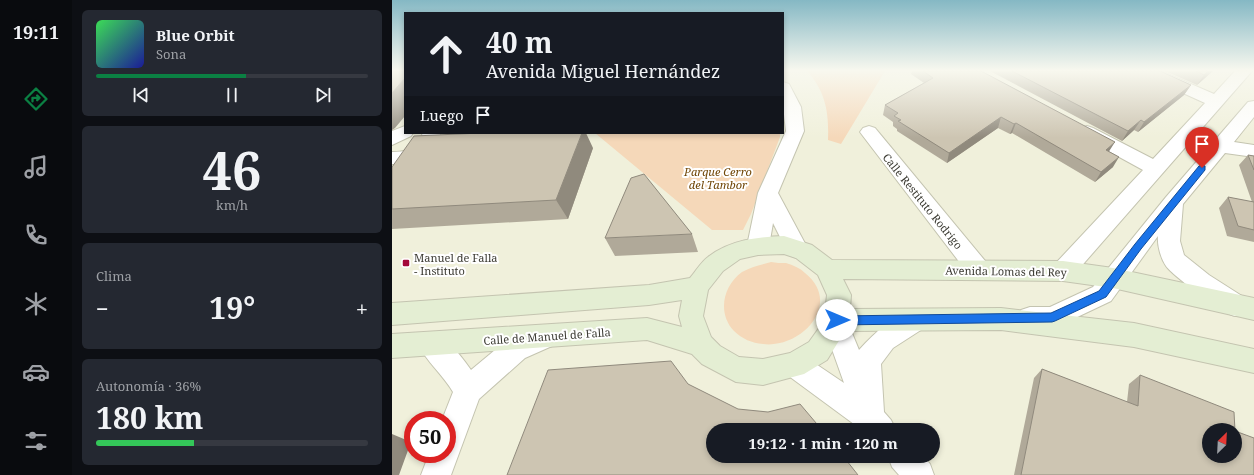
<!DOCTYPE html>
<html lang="es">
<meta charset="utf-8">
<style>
:root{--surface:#171b24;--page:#242831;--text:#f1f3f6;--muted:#9ea1a6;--line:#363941;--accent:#0b8043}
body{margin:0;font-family:"Noto Serif",serif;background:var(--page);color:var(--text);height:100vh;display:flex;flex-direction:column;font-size:15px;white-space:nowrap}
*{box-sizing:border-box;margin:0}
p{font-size:13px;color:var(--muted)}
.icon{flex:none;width:22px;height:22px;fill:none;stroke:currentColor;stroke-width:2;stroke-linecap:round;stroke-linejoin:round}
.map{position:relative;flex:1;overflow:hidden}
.panel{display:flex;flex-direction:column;gap:10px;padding:10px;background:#0d0f14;width:320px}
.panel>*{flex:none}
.hud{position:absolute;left:12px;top:12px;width:380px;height:122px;border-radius:0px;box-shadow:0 2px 6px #0003;background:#171b24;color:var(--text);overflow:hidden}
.needle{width:26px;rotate:24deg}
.buttons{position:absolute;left:810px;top:423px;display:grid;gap:8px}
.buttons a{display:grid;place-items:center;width:40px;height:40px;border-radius:50%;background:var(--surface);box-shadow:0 2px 6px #0003;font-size:20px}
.speed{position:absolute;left:12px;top:411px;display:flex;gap:8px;font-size:20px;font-weight:700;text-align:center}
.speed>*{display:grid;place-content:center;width:52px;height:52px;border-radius:50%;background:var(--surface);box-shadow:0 2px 6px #0003;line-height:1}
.speed .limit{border:6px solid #d22;background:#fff;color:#111}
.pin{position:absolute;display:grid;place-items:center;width:34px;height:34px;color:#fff;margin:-41px -17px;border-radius:50% 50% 50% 0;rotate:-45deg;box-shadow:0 0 4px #0007}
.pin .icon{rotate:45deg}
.me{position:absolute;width:44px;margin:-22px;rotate:90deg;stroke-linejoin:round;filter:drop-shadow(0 0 3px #0008)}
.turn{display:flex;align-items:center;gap:14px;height:84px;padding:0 16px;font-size:18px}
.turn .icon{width:52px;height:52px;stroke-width:2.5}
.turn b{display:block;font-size:28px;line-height:34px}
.then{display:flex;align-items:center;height:38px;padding:0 16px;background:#0003;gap:8px;font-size:15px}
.big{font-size:30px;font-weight:700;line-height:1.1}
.panel .widget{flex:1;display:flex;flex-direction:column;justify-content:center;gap:6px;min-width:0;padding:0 14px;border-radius:6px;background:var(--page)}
.panel .dial{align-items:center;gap:0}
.dial b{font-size:52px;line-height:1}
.song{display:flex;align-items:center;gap:12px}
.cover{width:48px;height:48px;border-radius:6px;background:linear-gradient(135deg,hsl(130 70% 55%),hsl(240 70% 35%))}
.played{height:4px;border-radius:2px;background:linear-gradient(90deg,var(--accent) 55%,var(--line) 55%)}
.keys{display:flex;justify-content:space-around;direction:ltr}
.heat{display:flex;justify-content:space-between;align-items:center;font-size:22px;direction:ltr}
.charge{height:6px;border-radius:3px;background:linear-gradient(90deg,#34c759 36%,var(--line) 0)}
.trip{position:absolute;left:314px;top:423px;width:234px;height:40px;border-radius:20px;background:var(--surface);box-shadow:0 2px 6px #0003;font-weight:700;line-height:40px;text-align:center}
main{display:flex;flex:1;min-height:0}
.menu{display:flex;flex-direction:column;width:72px;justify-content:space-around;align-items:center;background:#090b0e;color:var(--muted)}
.menu .icon{width:28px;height:28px}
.menu .active{color:var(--accent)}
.menu b{font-size:18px;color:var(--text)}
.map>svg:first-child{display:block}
.green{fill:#f5d8b9}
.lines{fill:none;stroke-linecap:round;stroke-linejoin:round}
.minor-casing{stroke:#c4c4b0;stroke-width:2}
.secondary-casing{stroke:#c4c4b0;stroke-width:2}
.minor{fill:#fff;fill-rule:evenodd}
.secondary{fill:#e4eed3;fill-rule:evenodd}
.wall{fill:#b0a999}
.shaded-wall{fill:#908a7d}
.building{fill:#cdc5b2;stroke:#908a7d;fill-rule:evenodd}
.route{fill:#1a73e8;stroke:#114b97}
.poi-dot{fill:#a40839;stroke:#fff;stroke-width:1.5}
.labels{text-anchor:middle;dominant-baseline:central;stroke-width:4;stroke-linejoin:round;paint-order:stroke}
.park-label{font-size:11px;font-style:italic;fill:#704606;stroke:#fff}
.street-label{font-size:11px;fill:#3b3a32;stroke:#fff}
.poi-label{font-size:11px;fill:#3b3a32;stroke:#fff;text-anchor:start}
</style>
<main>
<nav class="menu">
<b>19:11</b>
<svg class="icon active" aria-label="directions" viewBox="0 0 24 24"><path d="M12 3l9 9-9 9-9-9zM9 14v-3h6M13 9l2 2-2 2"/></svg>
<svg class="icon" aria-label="music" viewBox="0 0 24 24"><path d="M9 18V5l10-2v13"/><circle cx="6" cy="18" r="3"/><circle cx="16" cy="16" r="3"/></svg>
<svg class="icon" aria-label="phone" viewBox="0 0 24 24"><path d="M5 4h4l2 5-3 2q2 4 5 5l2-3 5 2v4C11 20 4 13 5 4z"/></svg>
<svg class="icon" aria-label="climate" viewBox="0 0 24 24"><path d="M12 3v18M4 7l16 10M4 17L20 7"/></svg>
<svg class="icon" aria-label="car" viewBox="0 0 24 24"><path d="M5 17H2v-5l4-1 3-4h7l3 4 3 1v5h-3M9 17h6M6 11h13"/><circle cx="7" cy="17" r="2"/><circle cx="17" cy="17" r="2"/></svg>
<svg class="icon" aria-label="filters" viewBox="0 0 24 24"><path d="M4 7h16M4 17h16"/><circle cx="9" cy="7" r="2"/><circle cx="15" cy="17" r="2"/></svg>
</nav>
<section class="panel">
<div class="widget">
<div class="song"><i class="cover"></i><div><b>Blue Orbit</b><p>Sona</p></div></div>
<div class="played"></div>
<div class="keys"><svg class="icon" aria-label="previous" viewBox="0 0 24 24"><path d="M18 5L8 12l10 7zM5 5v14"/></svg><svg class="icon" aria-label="pause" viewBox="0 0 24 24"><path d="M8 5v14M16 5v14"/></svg><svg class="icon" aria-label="next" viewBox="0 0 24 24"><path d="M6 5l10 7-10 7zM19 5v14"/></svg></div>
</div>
<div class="widget dial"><b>46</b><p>km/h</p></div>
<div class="widget"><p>Clima</p>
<div class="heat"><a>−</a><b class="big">19°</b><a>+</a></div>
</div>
<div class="widget"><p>Autonomía · 36%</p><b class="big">180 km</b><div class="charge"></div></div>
</section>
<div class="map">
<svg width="862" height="475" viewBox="0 0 862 475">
<rect width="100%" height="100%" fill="#f0f0db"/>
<!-- green -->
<path class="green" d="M415,71H493L449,144L436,140C437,113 434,92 415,71Z
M203,133H388V137L359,214L351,230H320Z
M379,262C384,263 389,263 394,263C401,265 408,268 413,273C451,303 410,349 371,344C360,343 350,339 342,331C325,313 331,286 350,272C359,267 369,265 379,262Z"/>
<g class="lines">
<!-- minor casing -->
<g class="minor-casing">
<path id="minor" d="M747,71H769L822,94L843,71H860L679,278L671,281L663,278L659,271L663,264L751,170L689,136L686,132L689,128L695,126L701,128L761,159L813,103L749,74Z
M391,82L397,84L409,107L412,131L386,193L416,249L413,255L405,258L397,255L381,223L377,246L374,252L366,255L358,252L355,246L366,193L394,131L391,106Z
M862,101V117L842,142L862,145V157L833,153L791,204L788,241L792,255L817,275L853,298L856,305L853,312C850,313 846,316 844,316C834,316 780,275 774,266C769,259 765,245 766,236L719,301L660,329H638L629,326L626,318L629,310L638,307H658L701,287L774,197L856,102Z
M13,126V133H21L19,136L0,145V131Z
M477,126L483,128L594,262L598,269L594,276L586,278L578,276L471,136L468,132L471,128Z
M30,133H48L49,141C39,158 20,166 0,164V152C13,152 22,149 31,140Z
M523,309L532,312L536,320L532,328L501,348L489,364L492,412L499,420L504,430H470L394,374L390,365L394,356L403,352L412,356L452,383L431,324L435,316L444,313L453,316L467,350C483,332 500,317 523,309Z
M151,326L160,330L164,338L160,346L133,358L87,399L59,475H29L37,454H55V420H50L61,392C51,375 34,361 26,344L30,336L39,332C56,338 69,356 79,370L115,340Z
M496,456H531L538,464L542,475H507L500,467Z"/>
</g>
<!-- secondary casing -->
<g class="secondary-casing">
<path id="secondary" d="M392,236L420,245L440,260L671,261L721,268L862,298V320L721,288L671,281L451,279L459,295L458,309L609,308L742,323L862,349V373L742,347L609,330L453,331L435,360L412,374L371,385L344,382L310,364L300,354L255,340L0,358V334L255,318L290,327L287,316L290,300L257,305L0,325V303L257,285L298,278C304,271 309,262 316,257C338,240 365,237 392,236ZM392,254L404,258L426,275L435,295L432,321L417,342L398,353L371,359L347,357L328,346L319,337L311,316L316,290L331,271L348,259L366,255Z"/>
</g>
<!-- minor -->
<use href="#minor" class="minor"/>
<!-- secondary -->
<use href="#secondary" class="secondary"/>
</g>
<!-- wall -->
<path class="wall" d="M520,71H589L717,151L721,167L703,182L620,133L618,134L606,128L555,163L505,131V129L501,126V122L491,115L493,105L532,83L519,74Z
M598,71H768L799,85L792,95L746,132L742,130L730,141Z
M773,71H821L805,85Z
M201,148L176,219L0,229V167Z
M856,155L862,156V242L835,236L827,208L836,197L860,202L847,165Z
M300,234L306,252L223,256L213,238Z
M650,369L735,402L737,384L748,375L843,431L862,475H622L642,378Z"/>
<!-- shaded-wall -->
<path class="shaded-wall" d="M816,71H821L805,85L812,75Z
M13,78V116L3,128L0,130V93Z
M799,85L792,95L746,132L752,122Z
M609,117L606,128L555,163L557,153Z
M749,120L742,130L730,141L736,131Z
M624,123L620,133L618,134L622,124Z
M190,133H194L201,148L176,219L164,200Z
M723,142L716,153L714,150Z
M727,157L721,167L703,182L709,172Z
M0,434L19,442L7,475H0Z"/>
<!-- building -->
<path class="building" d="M0,71H13V78L0,93Z
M531,71H589L723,142L714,150L727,157L709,172L624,123L622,124L609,117L557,153L506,121L509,120L502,116L506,113L493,105L541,78Z
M620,71H768L799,85L752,122L749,120L736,131Z
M804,71H816L812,75Z
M89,133H190L164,200L0,209V167L22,136Z
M856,155L862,156V170Z
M252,174L300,234L213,238L239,178Z
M836,197L862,202V230L846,226Z
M279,361L296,384L346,409L376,412L408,404L430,430H321V456H451L466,475H115L156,370Z
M650,369L746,406L748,375L842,412L843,431L862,438V475H629ZM817,430H843V456H817Z"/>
<!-- sky -->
<linearGradient id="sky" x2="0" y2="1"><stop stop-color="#85b8c4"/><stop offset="0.51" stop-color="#f8f8ef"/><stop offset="1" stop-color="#f8f8ef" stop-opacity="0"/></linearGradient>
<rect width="862" height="138" fill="url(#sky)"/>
<!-- route -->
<path class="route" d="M810,165L813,166V170L749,249L714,297L663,321L660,322L445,325L441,324L440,320L441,317L445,316L659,313L707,291L743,244L807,166Z"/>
<!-- markers -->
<rect class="poi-dot" x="10" y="259" width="8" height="8" rx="2"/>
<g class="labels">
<!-- park labels -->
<g class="park-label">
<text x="326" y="171">Parque Cerro<tspan x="326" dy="13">del Tambor</tspan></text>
</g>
<!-- street labels -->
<g class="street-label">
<text transform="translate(531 201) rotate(51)">Calle Restituto Rodrigo</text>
<text transform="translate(614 271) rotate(1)">Avenida Lomas del Rey</text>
<text transform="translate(155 336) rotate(-4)">Calle de Manuel de Falla</text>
</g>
<!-- poi labels -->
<g class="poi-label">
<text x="22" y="257">Manuel de Falla<tspan x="22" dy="13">- Instituto</tspan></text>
</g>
</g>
</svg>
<div class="buttons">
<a><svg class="needle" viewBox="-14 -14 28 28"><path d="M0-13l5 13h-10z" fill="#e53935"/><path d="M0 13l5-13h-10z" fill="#9ea1a6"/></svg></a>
</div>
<div class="speed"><div class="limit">50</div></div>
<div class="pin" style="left:810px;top:168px;background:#d93025"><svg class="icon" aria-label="arrive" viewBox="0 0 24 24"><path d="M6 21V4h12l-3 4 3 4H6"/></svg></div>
<svg class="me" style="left:445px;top:320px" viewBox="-20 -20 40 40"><circle r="19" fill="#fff"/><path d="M0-13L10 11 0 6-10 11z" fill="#1a73e8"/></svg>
<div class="trip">19:12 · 1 min · 120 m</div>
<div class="hud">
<div class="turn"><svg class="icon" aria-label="ahead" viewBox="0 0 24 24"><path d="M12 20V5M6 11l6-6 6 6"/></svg><div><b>40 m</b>Avenida Miguel Hernández</div></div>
<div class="then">Luego<svg class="icon" aria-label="arrive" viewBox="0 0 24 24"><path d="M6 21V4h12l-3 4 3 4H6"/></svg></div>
</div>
</div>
</main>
